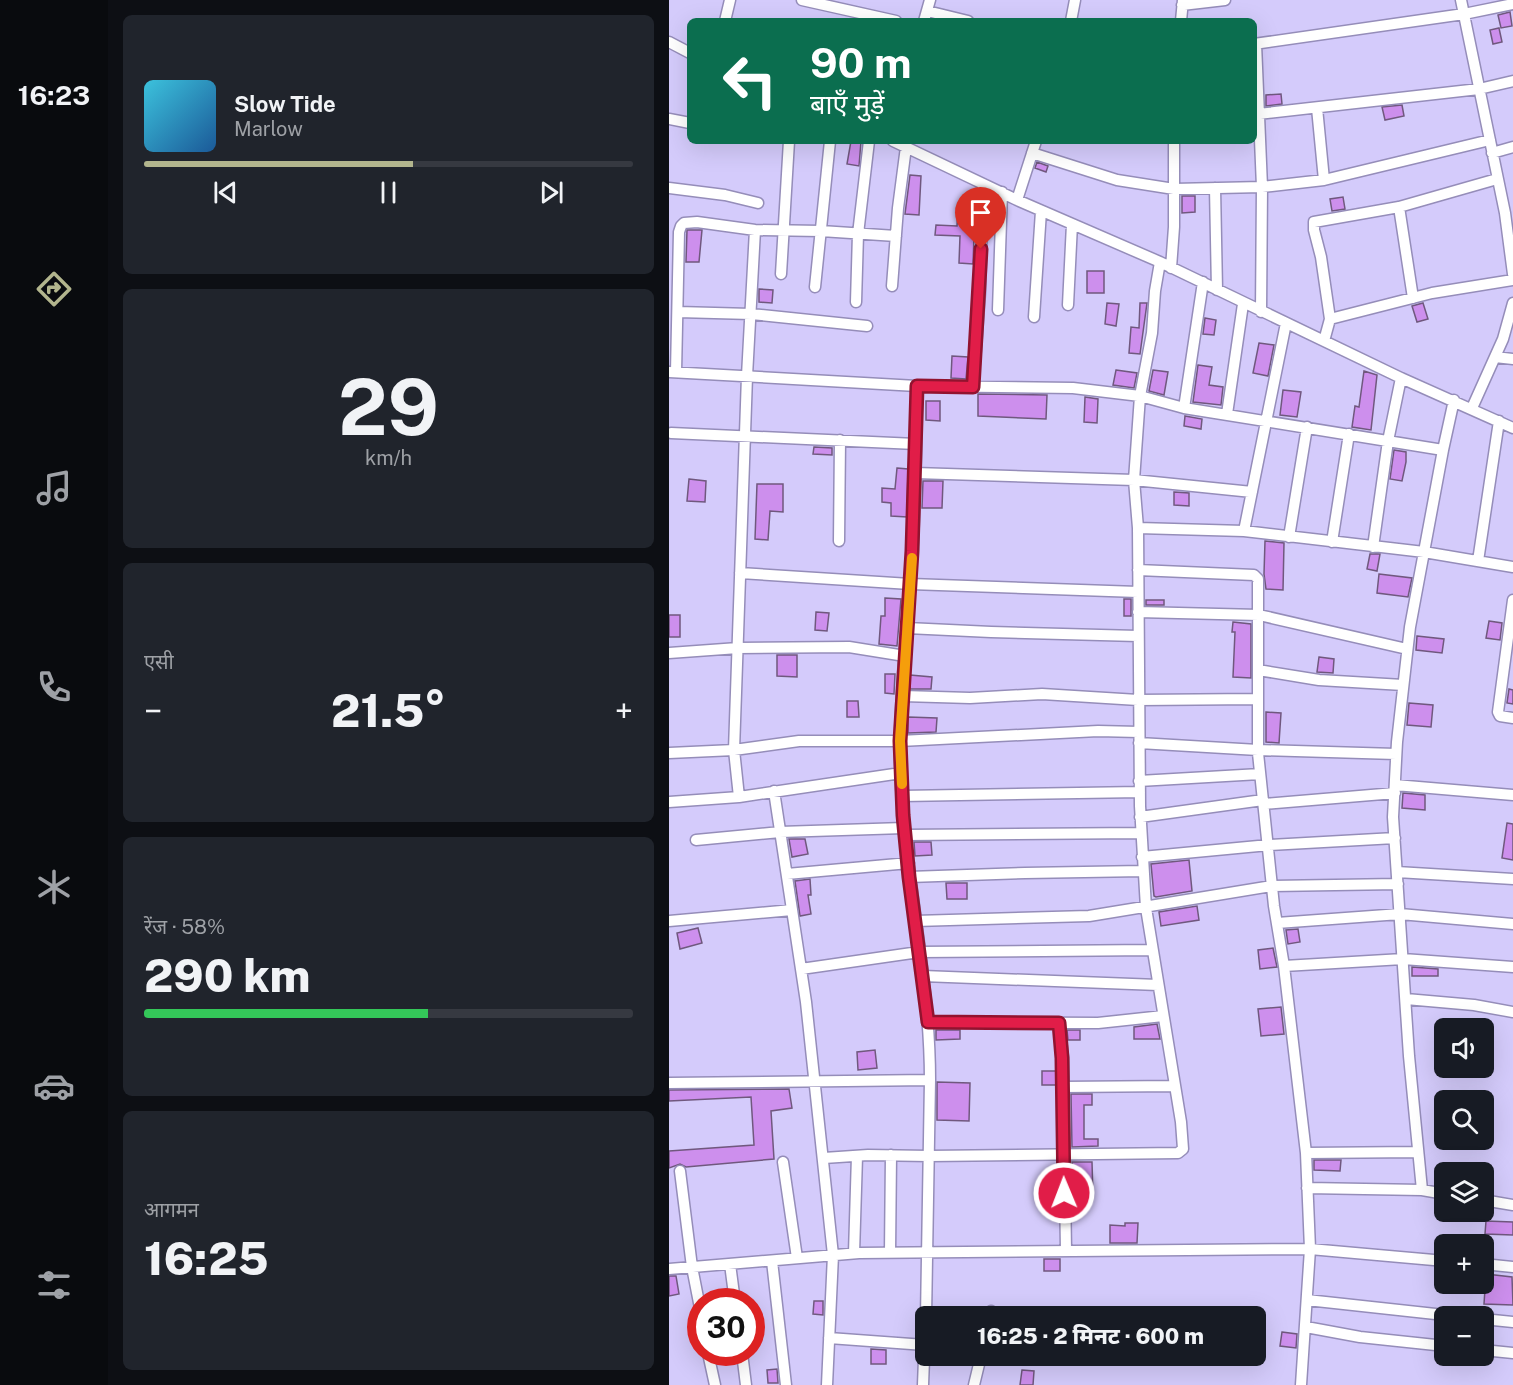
<!DOCTYPE html>
<html lang="hi">
<meta charset="utf-8">
<style>
:root{--surface:#171b24;--page:#20242c;--text:#f1f3f6;--muted:#9ea1a6;--line:#363941;--accent:#b2b58d}
body{margin:0;font-family:"Public Sans","Noto Sans Devanagari",sans-serif;background:var(--page);color:var(--text);height:100vh;display:flex;flex-direction:column;font-size:22px;white-space:nowrap}
*{box-sizing:border-box;margin:0}
p{font-size:20px;color:var(--muted)}
.icon{flex:none;width:33px;height:33px;fill:none;stroke:currentColor;stroke-width:2;stroke-linecap:round;stroke-linejoin:round}
.map{position:relative;flex:1;overflow:hidden}
.side{display:flex;flex-direction:column;gap:15px;padding:15px;background:#0d0f14;width:561px}
.side>*{flex:none}
.banner{position:absolute;left:18px;top:18px;width:570px;height:126px;border-radius:9px;box-shadow:0 6px 24px #0002;background:#0b6e4f;color:#fff;overflow:hidden}
.tools{position:absolute;left:765px;top:1018px;display:grid;gap:12px}
.tools a{display:grid;place-items:center;width:60px;height:60px;border-radius:9px;background:var(--surface);box-shadow:0 6px 24px #0002;font-size:30px}
.speed{position:absolute;left:18px;top:1288px;display:flex;gap:12px;font-size:30px;font-weight:700;text-align:center}
.speed>*{display:grid;place-content:center;width:78px;height:78px;border-radius:50%;background:var(--surface);box-shadow:0 6px 24px #0002;line-height:1}
.speed .limit{border:9px solid #d22;background:#fff;color:#111}
.pin{position:absolute;display:grid;place-items:center;width:51px;height:51px;color:#fff;margin:-62px -26px;border-radius:50% 50% 50% 0;rotate:-45deg;box-shadow:0 0 6px #0007}
.pin .icon{rotate:45deg}
.me{position:absolute;width:66px;margin:-33px;rotate:359deg;stroke-linejoin:round;filter:drop-shadow(0 0 4px #0008)}
.turn{display:flex;align-items:center;gap:21px;height:126px;padding:0 24px;font-size:27px}
.turn .icon{width:78px;height:78px;stroke-width:2.5}
.turn b{display:block;font-size:42px;line-height:51px}
.big{font-size:45px;font-weight:800;line-height:1.1}
.side .widget{flex:1;display:flex;flex-direction:column;justify-content:center;gap:9px;min-width:0;padding:0 21px;border-radius:9px;background:var(--page)}
.side .dial{align-items:center;gap:0}
.dial b{font-size:78px;line-height:1}
.song{display:flex;align-items:center;gap:18px}
.cover{width:72px;height:72px;border-radius:9px;background:linear-gradient(135deg,hsl(190 70% 55%),hsl(210 70% 35%))}
.played{height:6px;border-radius:3px;background:linear-gradient(90deg,var(--accent) 55%,var(--line) 55%)}
.keys{display:flex;justify-content:space-around;direction:ltr}
.heat{display:flex;justify-content:space-between;align-items:center;font-size:33px;direction:ltr}
.charge{height:9px;border-radius:4px;background:linear-gradient(90deg,#34c759 58%,var(--line) 0)}
.trip{position:absolute;left:246px;top:1306px;width:351px;height:60px;border-radius:9px;background:var(--surface);box-shadow:0 6px 24px #0002;font-weight:800;line-height:60px;text-align:center}
main{display:flex;flex:1;min-height:0}
.dock{display:flex;flex-direction:column;width:108px;justify-content:space-around;align-items:center;background:#090b0e;color:var(--muted)}
.dock .icon{width:42px;height:42px}
.dock .selected{color:var(--accent)}
.dock b{font-size:27px;color:var(--text)}
.map>svg:first-child{display:block}
.building{fill:#cd8fed;stroke:#70587e;stroke-width:1.5}
.lines{fill:none;stroke-linecap:round;stroke-linejoin:round}
.minor-casing{stroke:#958db9;stroke-width:13}
.minor{stroke:#fff;stroke-width:10}
.route-casing{stroke:#92132f;stroke-width:15}
.route{stroke:#e11d48;stroke-width:10}
.slow{stroke:#f59e0b;stroke-width:10}
</style>
<main>
<nav class="dock">
<b>16:23</b>
<svg class="icon selected" aria-label="directions" viewBox="0 0 24 24"><path d="M12 3l9 9-9 9-9-9zM9 14v-3h6M13 9l2 2-2 2"/></svg>
<svg class="icon" aria-label="music" viewBox="0 0 24 24"><path d="M9 18V5l10-2v13"/><circle cx="6" cy="18" r="3"/><circle cx="16" cy="16" r="3"/></svg>
<svg class="icon" aria-label="phone" viewBox="0 0 24 24"><path d="M5 4h4l2 5-3 2q2 4 5 5l2-3 5 2v4C11 20 4 13 5 4z"/></svg>
<svg class="icon" aria-label="climate" viewBox="0 0 24 24"><path d="M12 3v18M4 7l16 10M4 17L20 7"/></svg>
<svg class="icon" aria-label="car" viewBox="0 0 24 24"><path d="M5 17H2v-5l4-1 3-4h7l3 4 3 1v5h-3M9 17h6M6 11h13"/><circle cx="7" cy="17" r="2"/><circle cx="17" cy="17" r="2"/></svg>
<svg class="icon" aria-label="filters" viewBox="0 0 24 24"><path d="M4 7h16M4 17h16"/><circle cx="9" cy="7" r="2"/><circle cx="15" cy="17" r="2"/></svg>
</nav>
<section class="side">
<div class="widget">
<div class="song"><i class="cover"></i><div><b>Slow Tide</b><p>Marlow</p></div></div>
<div class="played"></div>
<div class="keys"><svg class="icon" aria-label="previous" viewBox="0 0 24 24"><path d="M18 5L8 12l10 7zM5 5v14"/></svg><svg class="icon" aria-label="pause" viewBox="0 0 24 24"><path d="M8 5v14M16 5v14"/></svg><svg class="icon" aria-label="next" viewBox="0 0 24 24"><path d="M6 5l10 7-10 7zM19 5v14"/></svg></div>
</div>
<div class="widget dial"><b>29</b><p>km/h</p></div>
<div class="widget"><p>एसी</p>
<div class="heat"><a>−</a><b class="big">21.5°</b><a>+</a></div>
</div>
<div class="widget"><p>रेंज · 58%</p><b class="big">290 km</b><div class="charge"></div></div>
<div class="widget"><p>आगमन</p><b class="big">16:25</b></div>
</section>
<div class="map">
<svg width="844" height="1385" viewBox="0 0 844 1385">
<rect width="100%" height="100%" fill="#d4cbfb"/>
<!-- building -->
<path class="building" d="M841,12L843,26L832,28L829,15Z
M830,28L833,42L824,44L821,30Z
M612,94L613,104L597,106V95Z
M733,105L735,116L716,120L713,107Z
M182,141H192L190,166L178,164Z
M368,162L379,166L377,172L366,168Z
M241,175L252,176L250,215L236,214Z
M513,196H526V212L513,213Z
M674,197L676,209L663,211L661,199Z
M289,207L306,208L304,264L290,263L291,236L266,235L267,225L288,226Z
M18,230H33L30,262H17Z
M418,271H435V293H418Z
M90,289L104,290L103,303L90,302Z
M438,303L450,304L447,326L436,324Z
M471,303H478L471,354L460,353L462,327L470,328Z
M754,303L759,319L748,322L743,306Z
M536,318L547,320L545,335L534,334Z
M590,343L605,345L599,376L584,373Z
M283,356L299,357L297,379L282,378Z
M529,365L543,367L540,385L554,387L552,405L524,402Z
M447,370L468,373L465,388L444,385Z
M484,370L499,372L495,395L480,391Z
M695,371L708,375L702,430L683,427L686,406L690,407Z
M614,390L632,392L628,417L611,415Z
M309,394L378,395L377,419L309,416Z
M416,397L429,399L428,423L415,422Z
M257,401H271V421L257,420Z
M516,416L533,419L532,429L515,426Z
M145,447L163,448V455L144,454Z
M725,450L737,452V462L733,481L721,479Z
M228,468L239,469L238,517L222,516V503L213,502V488L226,489Z
M20,479L37,481L36,502L18,501Z
M254,481H274L273,508H253Z
M88,484H114V512L101,511L99,540L86,539Z
M505,492L520,493V506L505,505Z
M596,541L615,543L614,590L597,589L595,574Z
M701,554H711L708,571L698,569Z
M710,574L743,578L739,597L708,593Z
M216,598L232,599L228,646L210,644L212,616H216Z
M455,599H462V616H455Z
M477,600H495V605H477Z
M147,612L160,613L158,631L146,630Z
M0,615H11V637H0Z
M820,621L833,623L831,640L817,638Z
M564,622L582,624V678L564,677L566,632H563Z
M748,636L775,639L773,653L747,650Z
M108,655H128V677L108,676Z
M650,657L665,659L664,673L648,672Z
M216,674H226L225,694L216,693Z
M241,675L263,677L262,689H241Z
M840,689L844,690V704L838,703Z
M178,701H189L190,717H178Z
M740,703L764,705L762,727L738,725Z
M597,712L612,713L610,743L597,742Z
M239,717L268,718L267,732L239,733Z
M734,793L756,795V810L733,808Z
M838,823L844,824V860L833,858Z
M120,839H136L139,854L123,857Z
M245,842H262L263,855L246,856Z
M520,860L523,891L487,897L485,896L482,864Z
M141,879L142,895H139L142,914L131,916L126,881Z
M277,883H298V899H278Z
M528,906L530,920L492,926L490,912Z
M29,928L33,943L11,949L8,933Z
M629,929L631,942L619,944L617,930Z
M604,948L608,967L591,969L589,950Z
M743,967L769,969V976H743Z
M612,1007L615,1034L592,1036L589,1009Z
M488,1024L491,1039H465V1027Z
M267,1030H291V1039L267,1040Z
M398,1030H411V1040H399Z
M206,1050L208,1068L189,1070L188,1052Z
M373,1071H387V1085H373Z
M268,1082L301,1083L300,1121L268,1120Z
M120,1089L123,1108L102,1111L105,1159L17,1167L11,1164L0,1168V1151L85,1145L82,1097L0,1101V1090Z
M402,1094H423V1105H415V1139H429V1146L403,1147Z
M645,1160H672L671,1171L645,1170Z
M403,1162H423L424,1197L404,1196Z
M817,1221L844,1222V1235L816,1234Z
M456,1223H469L468,1243H441V1225L456,1226Z
M375,1259H391V1271H375Z
M817,1274L843,1277L844,1305L815,1304Z
M0,1276H7L10,1294L0,1296Z
M145,1301H154V1315L144,1314Z
M613,1332L628,1334L627,1348L611,1346Z
M202,1349L217,1350V1364H202Z
M108,1369L109,1383H99L98,1370Z
M353,1370L365,1371L364,1385H351Z"/>
<g class="lines">
<!-- minor casing -->
<g class="minor-casing">
<path id="minor" d="M133,0L227,21
M792,0L836,213L844,274
M513,5L556,0
M258,11L299,21
M56,21L61,0
M255,21L261,0
M402,21L406,0
M512,21L514,0
M0,42L21,53
M585,44L795,14L844,4
M587,44L593,187L592,312
M648,108L655,180
M589,114L810,89L844,81
M0,119L21,123
M224,141L348,200L491,262L732,378L844,428
M363,153L448,180L505,189L593,187L655,180L821,140
M823,153L844,147
M0,188L56,195L89,203
M546,188L548,290
M348,200L367,141
M730,207L744,298
M502,268L505,227V141
M112,274L120,141
M223,286L229,208L237,147
M146,287L161,141
M187,302L189,234L200,141
M399,305L403,224
M329,310L333,192
M9,312L82,314L198,326
M365,317L372,211
M661,319L652,257L645,230V222L730,207L828,179
M655,341L661,319L763,293L844,280
M826,357L844,359
M0,372L248,386L404,388L471,396L515,408L774,450
M7,372L10,232L12,226L15,223L28,222L86,230L152,231L227,236
M304,387L311,292L314,184
M515,408L534,282
M803,408L834,339L844,303
M558,414L574,304
M2,433L247,444
M246,473L465,480L583,492
M469,528L575,531L755,552L844,567
M575,531L617,323
M620,537L638,427
M170,541L171,440
M663,542L680,434
M704,547L719,441L732,378
M809,561L830,421
M469,570L585,575L589,579V753L605,906L615,966L637,1153L641,1249L776,1261
M71,573L241,584L469,592
M844,600L829,712L831,716L844,718
M469,612L590,615L738,649
M238,628L322,632L469,636
M0,653L69,648L180,647L236,656
M589,670L650,680L734,685
M234,696L301,698L373,694L469,700L588,699
M470,743L589,750L727,754
M0,753L65,750L130,741H231L429,731L470,732
M470,781L591,774
M726,785L844,795
M105,791L137,1002L164,1255L158,1385
M233,796L471,792
M70,797L65,750L78,376L86,230
M0,802L70,797L232,773
M595,804L726,793
M471,817L594,800
M236,835L472,833
M27,840L111,832L235,828
M473,857L600,845L726,838
M728,872L844,879
M118,874L240,863
M240,877L356,873L474,871
M0,921L123,910
M246,921L420,916L603,886L729,884
M608,923L731,914L844,924
M615,966L734,959L844,967
M132,969L250,952L483,950
M254,976L489,985
M737,999L805,1005L844,1012
M259,1022L429,1023L494,1016
M390,1023L394,1058L397,1251
M0,1083L261,1080C261,966 230,855 231,741C232,679 239,616 243,554C247,499 247,442 248,386
M394,1087L506,1086
M637,1153L749,1152
M155,1158L199,1155L260,1156L509,1153L514,1149L512,1122L477,908L471,806L469,528L465,480L471,396L483,333L486,291L491,262
M114,1162L128,1258
M11,1171L23,1267L32,1313
M638,1188L753,1190
M776,1194L753,1190L740,1056L724,817L728,742L741,627L774,450L785,400
M814,1200L844,1205
M221,1252L222,1155
M185,1253L188,1156
M103,1261L117,1385
M61,1264L66,1302
M814,1264L844,1267
M0,1269L190,1253L641,1249L632,1385
M638,1300L794,1317
M257,1317L261,1080
M320,1317L322,1311
M814,1319L844,1322
M637,1327L691,1337L776,1346
M160,1338L256,1345
M814,1350L844,1353
M39,1353L46,1385
M73,1353L77,1385
M254,1385L256,1333
M305,1385L312,1356"/>
</g>
<!-- minor -->
<use href="#minor" class="minor"/>
</g>
<g class="lines">
<!-- route casing -->
<g class="route-casing">
<path id="route" d="M312,249L304,387L248,386L243,551L231,741L234,815L240,877L259,1022L390,1023L393,1058L395,1193"/>
</g>
<!-- route -->
<use href="#route" class="route"/>
<!-- slow -->
<path class="slow" d="M233,784L231,741L243,558"/>
</g>
</svg>
<div class="tools">
<a><svg class="icon" aria-label="sound" viewBox="0 0 24 24"><path d="M4 9h4l5-4v14l-5-4H4zM17 9q2 3 0 6"/></svg></a>
<a><svg class="icon" aria-label="search" viewBox="0 0 24 24"><circle cx="10" cy="10" r="6"/><path d="M15 15l6 6"/></svg></a>
<a><svg class="icon" aria-label="layers" viewBox="0 0 24 24"><path d="M12 4l9 5-9 5-9-5zM3 14l9 5 9-5"/></svg></a>
<a>+</a>
<a>−</a>
</div>
<div class="speed"><div class="limit">30</div></div>
<div class="pin" style="left:312px;top:249px;background:#d93025"><svg class="icon" aria-label="arrive" viewBox="0 0 24 24"><path d="M6 21V4h12l-3 4 3 4H6"/></svg></div>
<svg class="me" style="left:395px;top:1193px" viewBox="-20 -20 40 40"><circle r="17" fill="#e11d48" stroke="#fff" stroke-width="3"/><path d="M0-11L8 9 0 5-8 9z" fill="#fff"/></svg>
<div class="trip">16:25 · 2 मिनट · 600 m</div>
<div class="banner">
<div class="turn"><svg class="icon" aria-label="left" viewBox="0 0 24 24"><path d="M17 20v-9H6M10 6l-5 5 5 5"/></svg><div><b>90 m</b>बाएँ मुड़ें</div></div>
</div>
</div>
</main>
